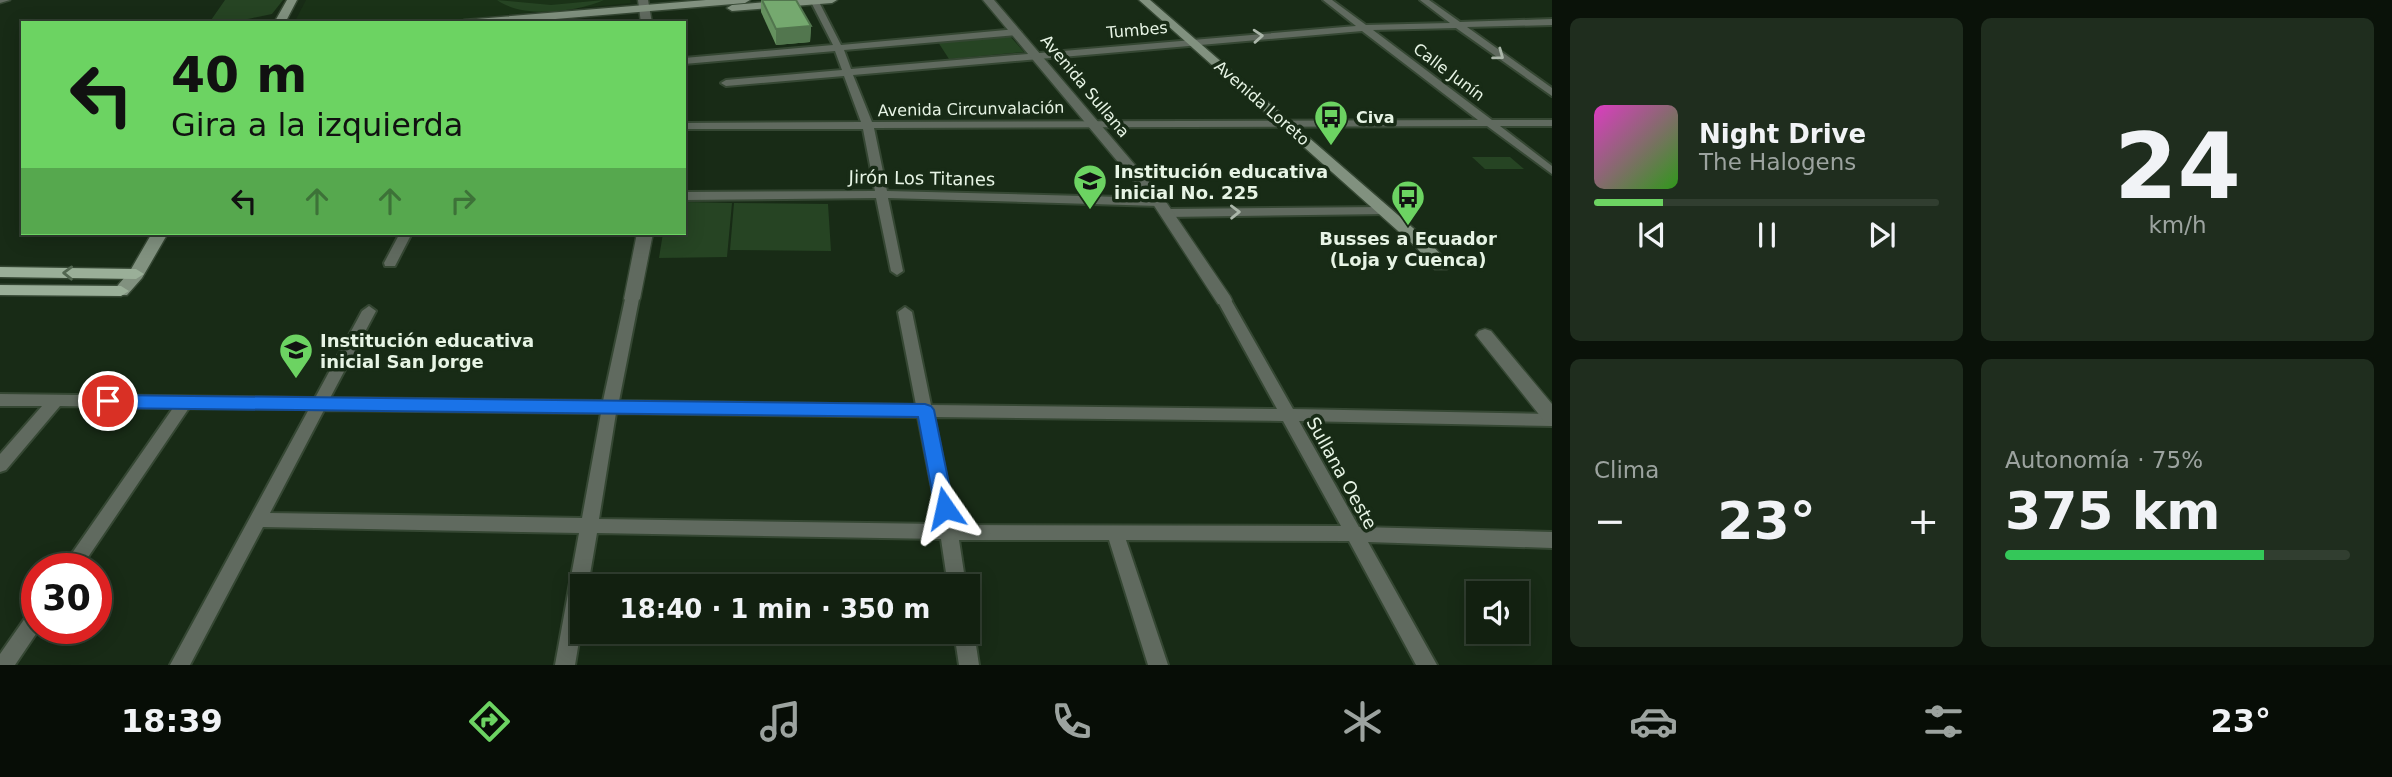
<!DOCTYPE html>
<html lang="es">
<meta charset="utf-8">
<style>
:root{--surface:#122010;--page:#1f2d1e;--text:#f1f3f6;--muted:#9ca39f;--line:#313e30;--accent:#6cd362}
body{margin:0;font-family:"DejaVu Sans",sans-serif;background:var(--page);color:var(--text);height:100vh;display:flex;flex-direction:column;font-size:26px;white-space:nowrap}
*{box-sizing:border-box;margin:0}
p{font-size:23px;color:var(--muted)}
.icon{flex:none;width:38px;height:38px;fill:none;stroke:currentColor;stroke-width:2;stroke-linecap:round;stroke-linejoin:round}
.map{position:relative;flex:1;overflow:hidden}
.details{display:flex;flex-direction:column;gap:18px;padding:18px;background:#0a1209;width:840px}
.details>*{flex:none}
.hud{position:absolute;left:21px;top:21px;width:665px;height:214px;border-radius:0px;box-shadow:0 4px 18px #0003,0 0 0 2px var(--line);background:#6cd362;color:#111;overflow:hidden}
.tools{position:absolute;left:1466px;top:581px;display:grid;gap:14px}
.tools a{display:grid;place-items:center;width:63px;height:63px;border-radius:0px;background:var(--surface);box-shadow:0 4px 18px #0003,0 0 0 2px var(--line);font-size:35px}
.speed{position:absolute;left:21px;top:553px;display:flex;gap:14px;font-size:35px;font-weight:700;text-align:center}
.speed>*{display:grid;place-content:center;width:91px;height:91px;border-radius:50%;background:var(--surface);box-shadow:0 4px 18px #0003,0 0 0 2px var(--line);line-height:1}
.speed .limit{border:10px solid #d22;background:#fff;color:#111}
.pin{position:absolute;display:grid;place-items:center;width:60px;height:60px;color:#fff;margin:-30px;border:4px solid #fff;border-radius:50%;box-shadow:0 2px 7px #0007}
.me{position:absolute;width:77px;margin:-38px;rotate:349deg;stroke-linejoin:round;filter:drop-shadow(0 0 5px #0008)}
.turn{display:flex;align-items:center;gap:24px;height:147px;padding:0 35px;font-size:32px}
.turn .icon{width:91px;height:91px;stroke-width:2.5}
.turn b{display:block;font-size:49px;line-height:60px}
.lanes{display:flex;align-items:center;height:66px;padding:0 35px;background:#0003;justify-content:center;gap:35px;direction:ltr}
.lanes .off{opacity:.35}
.big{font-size:52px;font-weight:600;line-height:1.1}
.details .widget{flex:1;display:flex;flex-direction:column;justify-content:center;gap:10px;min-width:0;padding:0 24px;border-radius:10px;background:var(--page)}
.details .dial{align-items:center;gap:0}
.dial b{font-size:91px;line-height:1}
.song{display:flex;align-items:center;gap:21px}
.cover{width:84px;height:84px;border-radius:10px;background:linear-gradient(135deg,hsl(310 70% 55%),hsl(110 70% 35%))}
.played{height:7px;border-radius:4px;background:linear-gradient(90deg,var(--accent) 20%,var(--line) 20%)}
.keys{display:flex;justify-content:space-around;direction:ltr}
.heat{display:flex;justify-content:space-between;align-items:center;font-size:38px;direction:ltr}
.charge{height:10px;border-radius:5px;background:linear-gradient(90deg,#34c759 75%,var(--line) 0)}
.details .tiles{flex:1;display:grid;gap:18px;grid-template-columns:repeat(2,1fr)}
.trip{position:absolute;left:570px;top:574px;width:410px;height:70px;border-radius:0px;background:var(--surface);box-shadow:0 4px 18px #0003,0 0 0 2px var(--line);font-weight:600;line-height:70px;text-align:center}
.menu{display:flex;height:112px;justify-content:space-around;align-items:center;background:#070d06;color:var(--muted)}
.menu .icon{width:49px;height:49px}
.menu .selected{color:var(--accent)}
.menu b{font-size:32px;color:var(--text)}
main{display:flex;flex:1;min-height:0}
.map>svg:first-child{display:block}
.built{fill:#1a3217}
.green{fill:#264423}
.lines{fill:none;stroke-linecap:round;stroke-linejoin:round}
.minor-casing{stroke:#354733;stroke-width:4}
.tertiary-casing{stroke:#354733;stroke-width:3}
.secondary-casing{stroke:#354733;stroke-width:3}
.primary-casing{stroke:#354733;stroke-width:3}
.minor{fill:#606a5f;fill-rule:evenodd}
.tertiary{fill:#606a5f;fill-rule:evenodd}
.secondary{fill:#81917f;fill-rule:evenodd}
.primary{fill:#9aaf98;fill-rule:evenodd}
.wall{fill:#65915f}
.shaded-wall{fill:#52764e}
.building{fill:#75a96f;stroke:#52764e;stroke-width:2}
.oneway{stroke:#aab6a9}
.oneway2{stroke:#526650}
.route{fill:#1a73e8;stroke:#114b97;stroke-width:2}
.labels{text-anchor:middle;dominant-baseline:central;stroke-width:7;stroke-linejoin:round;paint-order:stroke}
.far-street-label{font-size:16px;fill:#e7f4e5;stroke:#182b16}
.far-poi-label{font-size:16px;font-weight:bold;fill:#e7f4e5;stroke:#182b16;text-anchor:start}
.poi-label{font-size:18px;font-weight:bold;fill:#e7f4e5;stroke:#182b16;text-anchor:start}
.street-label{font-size:18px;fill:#e7f4e5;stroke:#182b16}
</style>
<main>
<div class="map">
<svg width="1552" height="665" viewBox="0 0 1552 665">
<rect width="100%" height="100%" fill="#182b16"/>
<!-- built -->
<path class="built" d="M306,0H630L631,3L422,23H294Z"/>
<!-- green -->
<path class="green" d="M225,0H283L272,14L229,23H209Z
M497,0L551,5L604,0C576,12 523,19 497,0Z
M1010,36L1024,52L949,59L938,42Z
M1472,157H1510L1524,169H1485Z
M684,202L732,203L727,257L659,258L663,233H684Z
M734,203L828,204L831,251L730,250Z"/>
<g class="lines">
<!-- minor casing -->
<g class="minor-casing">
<path id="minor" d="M810,0H818L841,45L1017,29L1021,32L1017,35L844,50L851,69L1356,26L1323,0H1332L1366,25L1450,23L1420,0H1429L1460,22L1552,19V25L1467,27L1552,88V96L1456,28L1373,30L1492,120H1552V126H1500L1552,166V174L1487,126L874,128L887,191L1159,198L1165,202L1159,206L888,198L903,271L897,275L891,271L876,198L684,200V192L875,191L863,129H684V123L861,122L844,76L726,86L721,83L726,80L842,70L835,51L684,64V58L833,45ZM1362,31L1478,120L872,122L853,75Z
M1383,207L1389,211L1387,214L1167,217L1161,213L1167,209Z
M400,233H412L395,266H385L384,263Z
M632,295L639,299L619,401L916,405L898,312L905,307L912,312L931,405L1277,409L1217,300L1224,296L1231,300L1293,409L1552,414V426L1299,421L1359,527L1552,532V548L1368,542L1437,665H1416L1349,541L1126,540L1168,665H1148L1109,540H959L966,586H948L941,539L597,533L588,586H583V617L575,665H555L579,533L263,527L190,665H170L309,409L189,408L80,569H61L173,408L60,406L6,470L0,472V454L42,406H0V394L315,398L362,311L369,306L376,311L330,398L603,401L625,299ZM324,410L601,413L582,518L270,513ZM616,413L918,417L939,524L599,519ZM934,417L1283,421L1341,526L956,525Z
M37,608V628H40L15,665H0V654L30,611Z
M968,624L974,632L979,665H959L954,632H968Z"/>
</g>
<!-- tertiary casing -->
<g class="tertiary-casing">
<path id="tertiary" d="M0,0H10L0,3Z
M638,0H648L652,23H641Z
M983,0H994L1164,199L1230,296L1232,300L1230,304H1218L1153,204Z
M637,233H653L640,299L632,305L624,299Z
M1485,329L1491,331L1552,404V424L1545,422L1479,339L1476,335L1479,331Z"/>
</g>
<!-- secondary casing -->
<g class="secondary-casing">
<path id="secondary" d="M287,0H297L285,23H274Z
M706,0H750L745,3L507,23H459L464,20Z
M792,0H837L832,3L732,11L727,8L732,5Z
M1139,0H1150L1428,241L1447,261L1449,265L1447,269H1435L1416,247Z
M152,233H168L142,278L127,295H115L113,291L130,271Z"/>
</g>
<!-- primary casing -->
<g class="primary-casing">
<path id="primary" d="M0,267L136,269L144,274L136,279L0,277Z
M0,285L121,286L129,291L121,296L0,295Z"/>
</g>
<!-- minor -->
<use href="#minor" class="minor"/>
<!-- tertiary -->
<use href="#tertiary" class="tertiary"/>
<!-- secondary -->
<use href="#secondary" class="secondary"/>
<!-- primary -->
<use href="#primary" class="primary"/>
</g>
<!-- wall -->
<path class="wall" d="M761,0H796L811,26L810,42L776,45L761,12Z"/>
<!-- shaded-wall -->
<path class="shaded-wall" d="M811,26L810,42L776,45V29Z"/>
<!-- building -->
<path class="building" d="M762,0H796L811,26L776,29Z"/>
<!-- one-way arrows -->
<defs><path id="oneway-chevron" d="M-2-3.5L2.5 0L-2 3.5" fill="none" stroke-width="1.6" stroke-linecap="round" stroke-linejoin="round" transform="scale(1.75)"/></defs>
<g class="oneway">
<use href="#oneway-chevron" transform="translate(1258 36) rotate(-4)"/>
<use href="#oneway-chevron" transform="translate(1499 55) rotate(36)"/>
<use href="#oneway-chevron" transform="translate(1235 212) rotate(-1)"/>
</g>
<use class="oneway2" href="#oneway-chevron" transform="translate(68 273) rotate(-179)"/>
<!-- route -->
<path class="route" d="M108,395L925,404L931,406L934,410L954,508L951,513L945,516L938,513L935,508L918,417L108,408L102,406L99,401L102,397Z"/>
<!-- icons -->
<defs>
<g id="bus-pin" transform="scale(1.75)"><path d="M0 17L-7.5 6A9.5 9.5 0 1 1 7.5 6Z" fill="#6cd362" stroke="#182b16"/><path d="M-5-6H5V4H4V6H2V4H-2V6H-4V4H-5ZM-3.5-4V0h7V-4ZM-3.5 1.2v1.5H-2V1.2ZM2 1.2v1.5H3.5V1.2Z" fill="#111"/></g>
<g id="school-pin" transform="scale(1.75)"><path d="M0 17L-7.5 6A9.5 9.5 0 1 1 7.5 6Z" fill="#6cd362" stroke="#182b16"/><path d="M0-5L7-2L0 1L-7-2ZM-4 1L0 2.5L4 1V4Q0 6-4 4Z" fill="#111"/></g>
</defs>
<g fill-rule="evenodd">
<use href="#bus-pin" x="1331" y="117"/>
<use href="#school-pin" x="1090" y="181"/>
<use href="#bus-pin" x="1408" y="197"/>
<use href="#school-pin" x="296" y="350"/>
</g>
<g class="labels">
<!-- far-street labels -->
<g class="far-street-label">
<text transform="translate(1137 30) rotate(-5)">Tumbes</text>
<text transform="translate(1449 72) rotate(37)">Calle Junín</text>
<text transform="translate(1085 86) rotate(50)">Avenida Sullana</text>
<text transform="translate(1262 103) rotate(41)">Avenida Loreto</text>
<text transform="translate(971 109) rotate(-1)">Avenida Circunvalación</text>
</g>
<!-- far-poi labels -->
<g class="far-poi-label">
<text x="1356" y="117">Civa</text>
</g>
<!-- poi labels -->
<g class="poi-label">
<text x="1114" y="171">Institución educativa<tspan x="1114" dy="21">inicial No. 225</tspan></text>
<text x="1408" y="238" text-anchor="middle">Busses a Ecuador<tspan x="1408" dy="21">(Loja y Cuenca)</tspan></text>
<text x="320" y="340">Institución educativa<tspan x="320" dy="21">inicial San Jorge</tspan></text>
</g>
<!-- street labels -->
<g class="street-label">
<text transform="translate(922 178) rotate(1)">Jirón Los Titanes</text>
<text transform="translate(1342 473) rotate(61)">Sullana Oeste</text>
</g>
</g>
</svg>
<div class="tools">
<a><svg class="icon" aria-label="sound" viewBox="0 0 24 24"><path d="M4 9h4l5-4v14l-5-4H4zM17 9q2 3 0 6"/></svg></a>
</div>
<div class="speed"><div class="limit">30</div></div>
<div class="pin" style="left:108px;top:401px;background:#d93025"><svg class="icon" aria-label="arrive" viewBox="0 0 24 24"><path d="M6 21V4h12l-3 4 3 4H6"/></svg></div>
<svg class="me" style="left:945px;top:508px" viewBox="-20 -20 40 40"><path d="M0-17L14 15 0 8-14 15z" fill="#1a73e8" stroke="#fff" stroke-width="4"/></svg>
<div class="trip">18:40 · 1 min · 350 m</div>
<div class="hud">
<div class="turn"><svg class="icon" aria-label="left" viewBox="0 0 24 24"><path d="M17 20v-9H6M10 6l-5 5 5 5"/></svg><div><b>40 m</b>Gira a la izquierda</div></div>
<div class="lanes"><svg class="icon" aria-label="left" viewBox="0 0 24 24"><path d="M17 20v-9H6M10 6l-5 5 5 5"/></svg><svg class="icon off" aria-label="ahead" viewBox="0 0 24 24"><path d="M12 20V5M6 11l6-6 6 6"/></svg><svg class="icon off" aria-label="ahead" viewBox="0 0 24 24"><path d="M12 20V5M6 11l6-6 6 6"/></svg><svg class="icon off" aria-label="right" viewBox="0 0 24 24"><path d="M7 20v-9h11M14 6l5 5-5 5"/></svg></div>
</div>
</div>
<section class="details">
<div class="tiles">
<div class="widget">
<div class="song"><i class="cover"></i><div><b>Night Drive</b><p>The Halogens</p></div></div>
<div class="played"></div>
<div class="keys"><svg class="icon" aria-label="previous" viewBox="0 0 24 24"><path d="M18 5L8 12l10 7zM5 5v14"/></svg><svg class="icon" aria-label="pause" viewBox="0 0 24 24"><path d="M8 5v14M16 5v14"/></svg><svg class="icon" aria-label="next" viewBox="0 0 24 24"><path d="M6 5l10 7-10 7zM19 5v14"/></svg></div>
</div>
<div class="widget dial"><b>24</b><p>km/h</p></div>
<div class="widget"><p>Clima</p>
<div class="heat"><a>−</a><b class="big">23°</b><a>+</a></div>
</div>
<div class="widget"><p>Autonomía · 75%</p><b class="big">375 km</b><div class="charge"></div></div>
</div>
</section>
</main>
<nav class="menu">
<b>18:39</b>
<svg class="icon selected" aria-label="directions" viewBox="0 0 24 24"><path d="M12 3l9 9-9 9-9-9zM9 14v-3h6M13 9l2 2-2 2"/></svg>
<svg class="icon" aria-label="music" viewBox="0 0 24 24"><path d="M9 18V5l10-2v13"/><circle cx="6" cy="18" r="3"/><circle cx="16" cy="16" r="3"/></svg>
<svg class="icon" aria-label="phone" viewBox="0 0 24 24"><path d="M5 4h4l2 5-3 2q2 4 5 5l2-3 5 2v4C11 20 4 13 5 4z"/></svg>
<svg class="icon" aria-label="climate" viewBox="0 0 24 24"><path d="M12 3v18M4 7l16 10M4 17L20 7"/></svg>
<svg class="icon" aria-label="car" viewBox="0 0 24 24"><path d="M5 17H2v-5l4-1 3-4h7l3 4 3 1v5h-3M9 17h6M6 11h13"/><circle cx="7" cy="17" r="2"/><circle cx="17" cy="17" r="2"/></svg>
<svg class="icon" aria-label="filters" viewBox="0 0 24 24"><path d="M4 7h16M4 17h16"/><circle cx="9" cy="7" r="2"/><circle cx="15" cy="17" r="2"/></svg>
<b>23°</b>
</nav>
